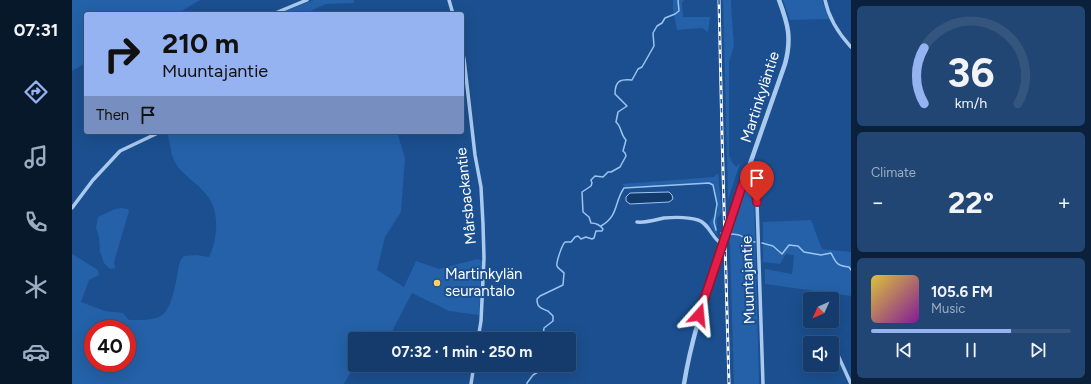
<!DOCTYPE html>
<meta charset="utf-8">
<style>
:root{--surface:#143b6b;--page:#214673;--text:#f1f3f6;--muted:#9dadc1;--line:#33557e;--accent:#95b2f1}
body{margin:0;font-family:Figtree,sans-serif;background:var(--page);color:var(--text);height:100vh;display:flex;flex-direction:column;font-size:15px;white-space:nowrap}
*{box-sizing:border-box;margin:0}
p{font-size:13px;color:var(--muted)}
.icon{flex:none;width:22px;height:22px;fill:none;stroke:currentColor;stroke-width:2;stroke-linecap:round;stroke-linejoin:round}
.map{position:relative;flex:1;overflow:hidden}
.drawer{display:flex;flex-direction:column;gap:6px;padding:6px;background:#0b203b;width:240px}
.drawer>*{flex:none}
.hud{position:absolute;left:12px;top:12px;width:380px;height:122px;border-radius:4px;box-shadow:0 4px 16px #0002,0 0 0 1px var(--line);background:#95b2f1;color:#111;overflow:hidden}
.needle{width:26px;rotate:225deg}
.controls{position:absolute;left:731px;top:292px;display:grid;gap:8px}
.controls a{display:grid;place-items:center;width:36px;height:36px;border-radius:4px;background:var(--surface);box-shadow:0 4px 16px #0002,0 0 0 1px var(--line);font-size:20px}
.speed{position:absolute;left:12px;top:320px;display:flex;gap:8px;font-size:20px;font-weight:700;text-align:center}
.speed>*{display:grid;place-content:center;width:52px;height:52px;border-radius:50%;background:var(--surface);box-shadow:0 4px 16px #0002,0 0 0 1px var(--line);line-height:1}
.speed .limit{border:6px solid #d22;background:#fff;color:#111}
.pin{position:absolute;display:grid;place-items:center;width:34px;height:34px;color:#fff;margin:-41px -17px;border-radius:50% 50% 50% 0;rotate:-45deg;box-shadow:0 0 4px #0007}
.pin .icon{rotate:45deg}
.me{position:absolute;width:44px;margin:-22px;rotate:18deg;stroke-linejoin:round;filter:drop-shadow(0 0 3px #0008)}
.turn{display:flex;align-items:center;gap:14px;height:84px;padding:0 12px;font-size:18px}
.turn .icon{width:52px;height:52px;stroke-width:2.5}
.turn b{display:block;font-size:28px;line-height:34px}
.then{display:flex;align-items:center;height:38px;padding:0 12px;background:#0003;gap:8px;font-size:15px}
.big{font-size:30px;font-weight:700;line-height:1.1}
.drawer .widget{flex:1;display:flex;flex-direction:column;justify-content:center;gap:6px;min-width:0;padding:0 14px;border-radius:6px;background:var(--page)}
.drawer .dial{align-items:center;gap:0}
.dial svg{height:104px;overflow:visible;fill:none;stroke:var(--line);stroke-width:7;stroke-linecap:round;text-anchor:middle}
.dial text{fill:var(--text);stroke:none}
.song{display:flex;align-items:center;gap:12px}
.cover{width:48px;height:48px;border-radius:6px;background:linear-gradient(135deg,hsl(50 70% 55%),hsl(290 70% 35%))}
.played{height:4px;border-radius:2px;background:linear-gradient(90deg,var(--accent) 70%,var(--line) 70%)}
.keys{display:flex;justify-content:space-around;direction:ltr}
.heat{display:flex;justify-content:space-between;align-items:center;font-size:22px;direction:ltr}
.trip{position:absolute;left:276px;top:332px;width:228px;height:40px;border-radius:4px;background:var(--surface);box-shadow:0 4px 16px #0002,0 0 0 1px var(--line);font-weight:700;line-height:40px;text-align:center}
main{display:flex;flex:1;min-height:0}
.tab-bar{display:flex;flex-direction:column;width:72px;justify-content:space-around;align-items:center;background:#08182b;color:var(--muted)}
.tab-bar .icon{width:28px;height:28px}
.tab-bar .active{color:var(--accent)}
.tab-bar b{font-size:18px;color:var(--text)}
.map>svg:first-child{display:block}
.green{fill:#2461a8;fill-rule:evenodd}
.water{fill:#123a6d;stroke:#9cc4f0}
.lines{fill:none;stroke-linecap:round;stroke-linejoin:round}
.stream{stroke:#9cc4f0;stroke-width:1.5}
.minor{stroke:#a9c9ee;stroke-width:3.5}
.tertiary{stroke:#a9c9ee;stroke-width:4.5}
.rail-casing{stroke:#fff;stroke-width:3}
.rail{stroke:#1b4f8f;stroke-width:1.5;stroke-dasharray:4.5;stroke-linecap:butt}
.route-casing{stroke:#92132f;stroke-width:10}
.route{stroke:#e11d48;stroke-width:7}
.poi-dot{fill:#ffd166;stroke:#1b4f8f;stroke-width:1.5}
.labels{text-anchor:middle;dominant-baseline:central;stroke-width:4;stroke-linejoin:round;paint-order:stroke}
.street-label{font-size:15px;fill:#fff;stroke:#1b4f8f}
.poi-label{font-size:15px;fill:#fff;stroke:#1b4f8f;text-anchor:start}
</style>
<main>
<nav class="tab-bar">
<b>07:31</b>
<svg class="icon active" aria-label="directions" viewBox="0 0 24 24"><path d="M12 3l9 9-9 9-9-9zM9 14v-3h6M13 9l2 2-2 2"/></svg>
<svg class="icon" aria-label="music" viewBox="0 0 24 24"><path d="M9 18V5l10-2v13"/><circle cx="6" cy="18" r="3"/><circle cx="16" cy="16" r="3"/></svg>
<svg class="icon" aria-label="phone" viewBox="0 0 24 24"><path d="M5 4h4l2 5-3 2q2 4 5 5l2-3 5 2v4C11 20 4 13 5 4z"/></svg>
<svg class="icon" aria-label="climate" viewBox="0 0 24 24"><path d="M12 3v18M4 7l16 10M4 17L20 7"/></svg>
<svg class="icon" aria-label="car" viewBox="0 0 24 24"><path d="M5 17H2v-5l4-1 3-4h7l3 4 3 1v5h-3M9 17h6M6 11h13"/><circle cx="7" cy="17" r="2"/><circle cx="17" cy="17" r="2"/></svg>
</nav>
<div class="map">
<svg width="779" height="384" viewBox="0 0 779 384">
<rect width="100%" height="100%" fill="#1b4f8f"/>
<!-- green -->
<path class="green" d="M0,0H128L105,14H14V63L0,71Z
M242,0H282V3L254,4L232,14H205Z
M601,0H612L610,2L611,17H638L636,32L630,28L605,30L601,10Z
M651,0H659L660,20L662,46L657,62V155L660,162L664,167L668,163L656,200Z
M711,0H750L757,19L718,20Z
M95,132H325L333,158L329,212L313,237L305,270L332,287L344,261L367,269L406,259L410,261L407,315L377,311L340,293L316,339H307L298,334L296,339H283V364L272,384H0V254L26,270L27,275L17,280L9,302L33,311L51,313L57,320C66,320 82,321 90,315C99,309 103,287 105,276C107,267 106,262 112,256L124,255L137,257C145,241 148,214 137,198C129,186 115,178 106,167C98,157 99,144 95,132ZM21,329H55V363H21Z
M646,173L650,213L645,218V235L643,233L637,223L646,210L642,184L553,187L550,184L642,177Z
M672,190L677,191L682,195L687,384H662L658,246L657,237Z
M49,208L56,209L57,211L42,262L43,268L38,269L32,263L28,252L27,237L24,228L26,217L43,209Z
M739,220L750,249L779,252V296L693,284V269L720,274L722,255L714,254L708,264L691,262V222Z"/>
<!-- water -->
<path class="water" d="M597,192L600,195L601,199L597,202L558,204L554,201V197L558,193Z"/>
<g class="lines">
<!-- stream -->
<path class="stream" d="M529,226C547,216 542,202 552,188L637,183L641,185L645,204L642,222L644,230
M649,233L651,234
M658,234C662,234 667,234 671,237C677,240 676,242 683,242
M690,243L701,246L710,254L717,245L726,246L732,252L749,255L759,253C764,263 765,266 777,267L779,270
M473,339L471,336L472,328L481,321V316C480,315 477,312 476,311C469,308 465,308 465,299L468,296L491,285L492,273C490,270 486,269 485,266C484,262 490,245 493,242H499L503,237L506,236L509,239L514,237L520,239L522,238L524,231H530L531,229C528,225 524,223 519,223L517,217L511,212L510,192L519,186L520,183L519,180L523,176L531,177L536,172H539L548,167L554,156L553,153L551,151L554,140C548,134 550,127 544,122L546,112L555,106L543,94C543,80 549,79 560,80L566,69L570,67L582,46L581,33L585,26L590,23L593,18L603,14L607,11L606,0
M455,384V383L461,375L466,372L468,365"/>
<!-- minor -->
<path class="minor" d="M377,0L381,14
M753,0C757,19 766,33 779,47
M201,14L235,0
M390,51L392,59L403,155L409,187L411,224L412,258L409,321L406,339
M671,183C683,187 684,191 685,202L691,384
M0,208L21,180L48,151L88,132
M565,222C574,223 583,220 592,218C603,217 616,217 626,220C637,223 640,239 650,244
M760,342L779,384
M399,384L402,365"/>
<!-- tertiary -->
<path class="tertiary" d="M612,384C619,340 633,298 647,255C668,191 691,127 713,64C720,38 716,24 707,0"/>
<!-- rail casing -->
<g class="rail-casing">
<path id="rail" d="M647,0L650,135L657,384"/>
</g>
<!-- rail -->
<use href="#rail" class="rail"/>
</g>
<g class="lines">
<!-- route casing -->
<g class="route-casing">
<path id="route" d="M627,315L671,183C683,187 684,191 685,202"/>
</g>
<!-- route -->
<use href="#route" class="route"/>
</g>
<!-- markers -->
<circle class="poi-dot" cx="365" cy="283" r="4"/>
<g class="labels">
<!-- street labels -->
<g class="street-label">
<text transform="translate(688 97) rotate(-72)">Martinkyläntie</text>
<text transform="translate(394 196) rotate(-96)">Mårsbackantie</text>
<text transform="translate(676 280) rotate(-92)">Muuntajantie</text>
</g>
<!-- poi labels -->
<g class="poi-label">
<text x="373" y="274">Martinkylän<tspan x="373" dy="17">seurantalo</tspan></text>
</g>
</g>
</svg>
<div class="controls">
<a><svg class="needle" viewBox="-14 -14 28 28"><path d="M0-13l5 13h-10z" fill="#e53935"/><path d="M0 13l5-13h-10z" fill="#9dadc1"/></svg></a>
<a><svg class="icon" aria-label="sound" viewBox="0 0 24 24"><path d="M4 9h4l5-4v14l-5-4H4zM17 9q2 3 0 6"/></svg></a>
</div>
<div class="speed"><div class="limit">40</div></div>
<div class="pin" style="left:685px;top:202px;background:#d93025"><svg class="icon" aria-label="arrive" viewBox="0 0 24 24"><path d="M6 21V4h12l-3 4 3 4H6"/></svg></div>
<svg class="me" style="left:627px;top:315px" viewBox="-20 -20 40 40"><path d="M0-17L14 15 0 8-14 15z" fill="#e11d48" stroke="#fff" stroke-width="4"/></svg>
<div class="trip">07:32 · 1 min · 250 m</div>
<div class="hud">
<div class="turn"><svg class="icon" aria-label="right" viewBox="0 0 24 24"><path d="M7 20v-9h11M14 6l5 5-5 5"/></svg><div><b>210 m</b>Muuntajantie</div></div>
<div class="then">Then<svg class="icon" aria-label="arrive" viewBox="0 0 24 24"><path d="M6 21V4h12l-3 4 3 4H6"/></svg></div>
</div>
</div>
<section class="drawer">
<div class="widget dial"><svg viewBox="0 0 100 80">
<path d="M14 69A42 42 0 1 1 86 69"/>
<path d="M14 69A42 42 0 0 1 14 26" stroke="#95b2f1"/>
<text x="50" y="56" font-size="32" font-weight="700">36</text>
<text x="50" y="72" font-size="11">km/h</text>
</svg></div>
<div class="widget"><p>Climate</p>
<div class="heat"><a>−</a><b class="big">22°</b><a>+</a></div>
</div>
<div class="widget">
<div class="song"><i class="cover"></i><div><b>105.6 FM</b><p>Music</p></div></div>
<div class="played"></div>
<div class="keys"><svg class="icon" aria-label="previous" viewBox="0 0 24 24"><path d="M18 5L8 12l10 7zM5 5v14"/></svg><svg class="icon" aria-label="pause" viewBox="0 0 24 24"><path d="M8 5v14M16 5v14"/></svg><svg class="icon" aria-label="next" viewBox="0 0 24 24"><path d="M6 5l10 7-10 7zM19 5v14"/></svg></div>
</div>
</section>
</main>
